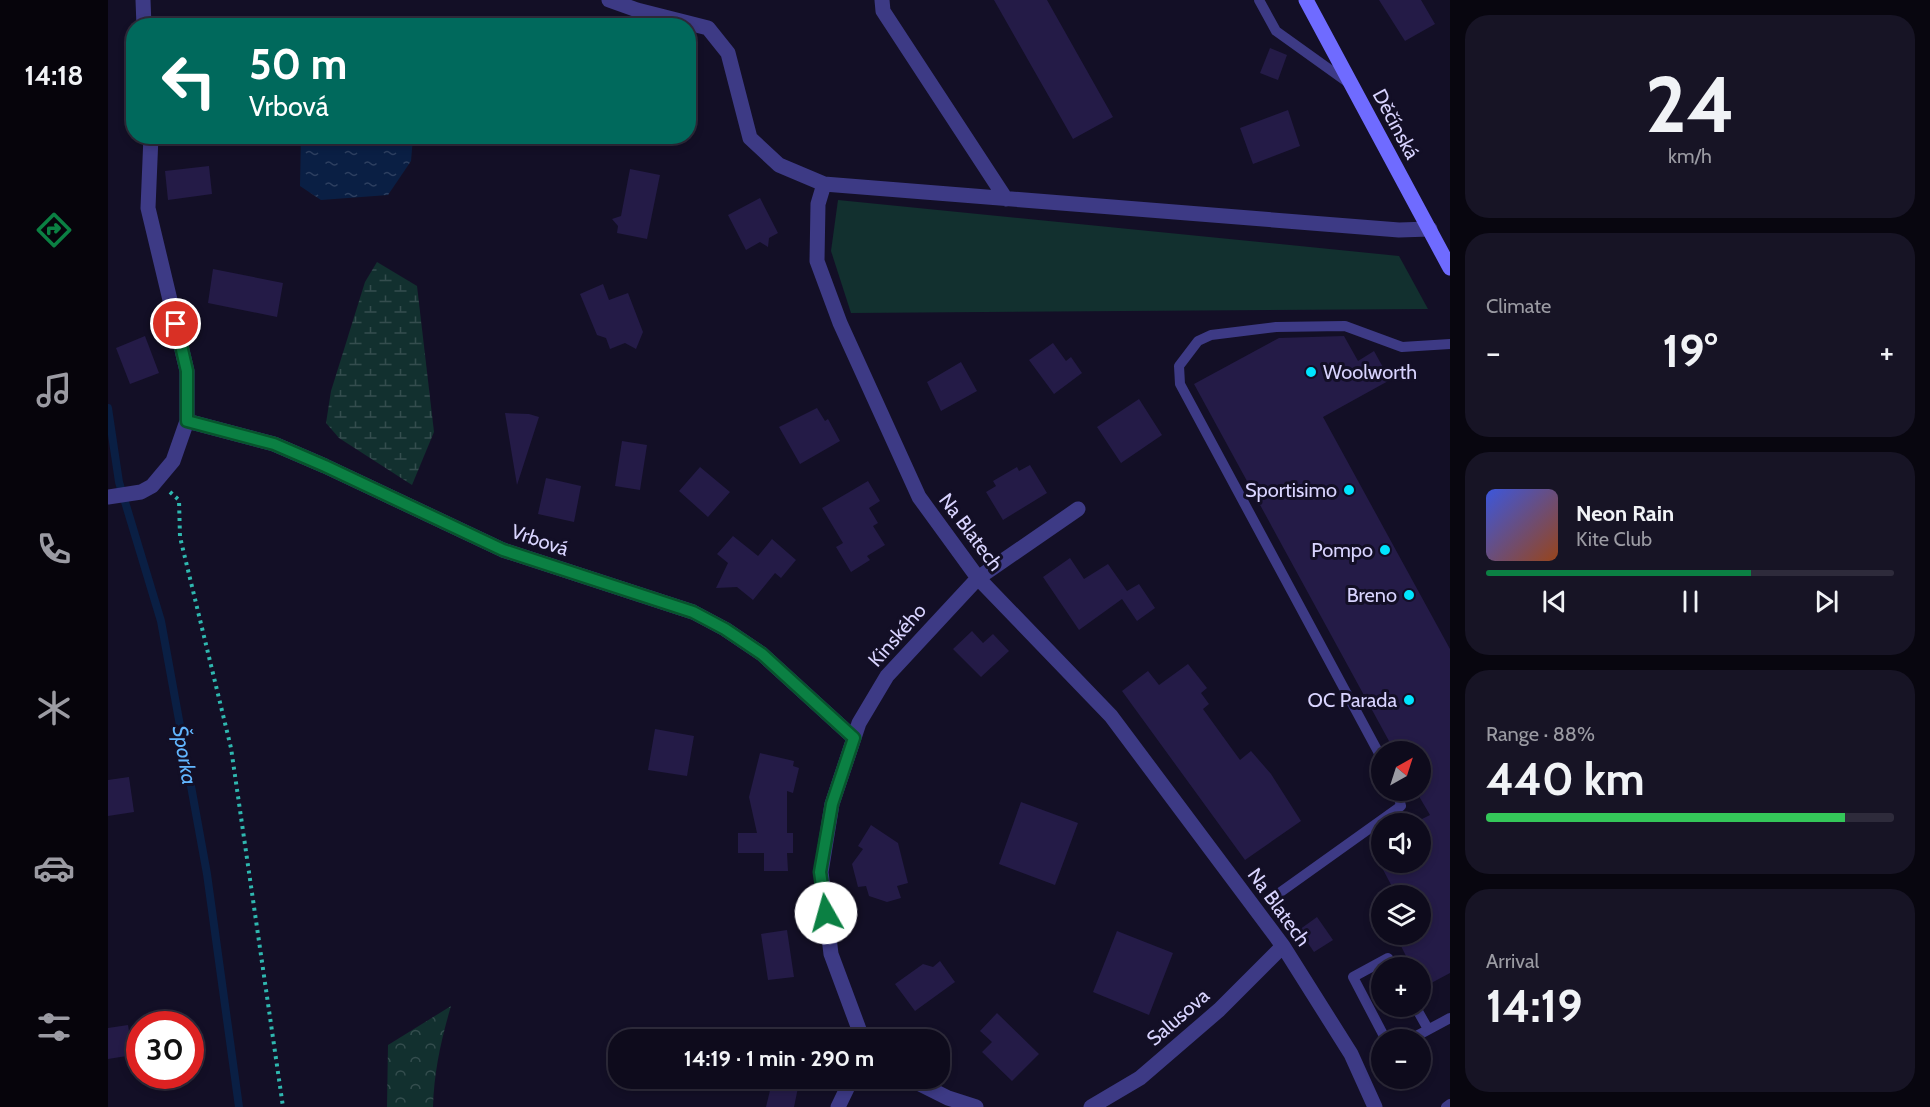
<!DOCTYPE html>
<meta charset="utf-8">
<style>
:root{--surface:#0e0b1c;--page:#171425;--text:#f1f3f6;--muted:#9b9ba3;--line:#2e2b3b;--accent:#0b8043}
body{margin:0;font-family:Cabin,sans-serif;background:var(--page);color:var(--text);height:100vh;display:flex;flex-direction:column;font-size:22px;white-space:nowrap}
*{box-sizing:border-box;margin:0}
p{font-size:20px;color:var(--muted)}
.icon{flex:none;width:33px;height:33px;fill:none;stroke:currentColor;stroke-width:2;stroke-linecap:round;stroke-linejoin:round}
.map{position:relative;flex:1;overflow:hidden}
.side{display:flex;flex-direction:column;gap:15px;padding:15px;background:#08060f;width:480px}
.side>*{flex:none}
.hud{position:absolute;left:18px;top:18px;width:570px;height:126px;border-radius:24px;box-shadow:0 3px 9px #0003,0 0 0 2px var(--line);background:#00695c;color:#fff;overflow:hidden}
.needle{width:39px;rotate:39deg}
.tools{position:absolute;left:1263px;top:741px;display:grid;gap:12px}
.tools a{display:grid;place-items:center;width:60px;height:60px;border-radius:50%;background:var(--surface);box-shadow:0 3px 9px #0003,0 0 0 2px var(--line);font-size:30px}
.speed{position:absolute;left:18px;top:1011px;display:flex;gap:12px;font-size:30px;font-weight:700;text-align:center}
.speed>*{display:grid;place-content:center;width:78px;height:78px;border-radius:50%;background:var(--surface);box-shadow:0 3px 9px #0003,0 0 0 2px var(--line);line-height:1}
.speed .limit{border:9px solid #d22;background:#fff;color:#111}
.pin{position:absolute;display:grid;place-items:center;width:51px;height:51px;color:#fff;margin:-26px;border:3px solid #fff;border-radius:50%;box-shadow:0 2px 6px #0007}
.me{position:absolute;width:66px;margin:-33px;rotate:353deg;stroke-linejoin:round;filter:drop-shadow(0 0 4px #0008)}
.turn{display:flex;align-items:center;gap:21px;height:126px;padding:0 24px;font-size:27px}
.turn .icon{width:78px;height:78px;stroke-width:2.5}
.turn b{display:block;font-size:42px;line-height:51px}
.big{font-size:45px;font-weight:700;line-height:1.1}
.side .tile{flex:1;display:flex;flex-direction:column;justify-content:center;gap:9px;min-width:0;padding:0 21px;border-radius:24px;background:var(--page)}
.side .dial{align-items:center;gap:0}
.dial b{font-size:78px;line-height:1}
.song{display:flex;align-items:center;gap:18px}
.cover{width:72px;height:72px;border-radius:9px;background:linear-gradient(135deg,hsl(230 70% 55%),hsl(20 70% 35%))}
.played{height:6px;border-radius:3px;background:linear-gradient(90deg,var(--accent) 65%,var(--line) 65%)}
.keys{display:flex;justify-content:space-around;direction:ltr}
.heat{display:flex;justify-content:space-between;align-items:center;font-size:33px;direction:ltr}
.charge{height:9px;border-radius:4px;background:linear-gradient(90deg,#34c759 88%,var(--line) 0)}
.trip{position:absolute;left:500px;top:1029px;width:342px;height:60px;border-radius:24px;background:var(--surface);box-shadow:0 3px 9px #0003,0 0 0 2px var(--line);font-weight:700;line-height:60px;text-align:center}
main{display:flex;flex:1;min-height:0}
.dock{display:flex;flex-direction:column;width:108px;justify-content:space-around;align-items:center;background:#06040b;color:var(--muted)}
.dock .icon{width:42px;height:42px}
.dock .active{color:var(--accent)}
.dock b{font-size:27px;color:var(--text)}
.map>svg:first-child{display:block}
.grass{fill:#12302f}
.forest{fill:url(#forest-crowns)}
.wetland{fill:url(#wetland-marsh)}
.water{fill:url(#water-ripples)}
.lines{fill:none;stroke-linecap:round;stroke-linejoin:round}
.stream{stroke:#0a1f44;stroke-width:8}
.building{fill:#241b47}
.path{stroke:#2fb8b0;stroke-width:4;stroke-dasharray:3 4.5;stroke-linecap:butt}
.lane{stroke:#3d3a85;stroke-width:10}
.street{stroke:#3d3a85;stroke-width:15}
.secondary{stroke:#6f6bff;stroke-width:15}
.route-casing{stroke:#07532c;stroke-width:15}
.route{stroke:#0b8043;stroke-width:10}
.poi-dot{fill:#00e5ff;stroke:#130f26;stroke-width:2}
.labels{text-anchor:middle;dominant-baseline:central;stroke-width:6;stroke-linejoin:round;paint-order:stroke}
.street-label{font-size:20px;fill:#d9d4ff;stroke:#130f26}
.poi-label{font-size:20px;fill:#d9d4ff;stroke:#130f26;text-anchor:end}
.water-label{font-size:21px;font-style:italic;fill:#62b6ff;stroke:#130f26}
</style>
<main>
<nav class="dock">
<b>14:18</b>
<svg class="icon active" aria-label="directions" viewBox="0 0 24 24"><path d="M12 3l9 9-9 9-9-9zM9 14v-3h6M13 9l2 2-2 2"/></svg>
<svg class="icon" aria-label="music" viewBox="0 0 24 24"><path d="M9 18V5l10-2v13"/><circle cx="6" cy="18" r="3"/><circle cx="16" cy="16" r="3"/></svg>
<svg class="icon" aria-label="phone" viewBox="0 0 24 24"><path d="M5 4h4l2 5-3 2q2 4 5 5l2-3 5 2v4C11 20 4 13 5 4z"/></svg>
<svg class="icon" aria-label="climate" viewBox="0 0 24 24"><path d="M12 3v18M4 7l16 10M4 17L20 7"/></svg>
<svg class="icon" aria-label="car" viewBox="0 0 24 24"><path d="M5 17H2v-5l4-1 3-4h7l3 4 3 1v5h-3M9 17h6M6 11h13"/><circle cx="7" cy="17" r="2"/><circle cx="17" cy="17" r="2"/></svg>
<svg class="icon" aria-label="filters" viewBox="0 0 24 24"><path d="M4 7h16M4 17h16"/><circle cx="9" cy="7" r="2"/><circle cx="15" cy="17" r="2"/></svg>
</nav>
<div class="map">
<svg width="1342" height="1107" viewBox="0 0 1342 1107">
<defs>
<pattern id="forest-crowns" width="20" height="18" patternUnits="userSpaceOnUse" patternTransform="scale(1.5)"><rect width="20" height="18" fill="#12302f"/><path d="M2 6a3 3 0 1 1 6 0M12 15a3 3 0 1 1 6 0" fill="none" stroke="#344d4e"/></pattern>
<pattern id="wetland-marsh" width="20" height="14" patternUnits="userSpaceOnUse" patternTransform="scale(1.5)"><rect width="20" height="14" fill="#12302f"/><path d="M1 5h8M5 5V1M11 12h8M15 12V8" fill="none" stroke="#344d4e"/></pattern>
<pattern id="water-ripples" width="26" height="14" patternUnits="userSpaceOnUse" patternTransform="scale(1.5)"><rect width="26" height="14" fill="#0a1f44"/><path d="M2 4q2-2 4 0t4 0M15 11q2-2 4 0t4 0" fill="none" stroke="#2d3f60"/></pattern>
</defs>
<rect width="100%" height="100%" fill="#130f26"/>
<!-- grass -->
<path class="grass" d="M730,200L1291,256L1320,309L743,313L723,251Z"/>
<!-- forest -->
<path class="forest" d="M343,1006C333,1040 326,1072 325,1107H279L280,1045Z"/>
<!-- wetland -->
<path class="wetland" d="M269,262L309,286L326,432L304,485L231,438L218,423L223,391L257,282Z"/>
<!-- water -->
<path class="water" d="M193,137H305L303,161L280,195L213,200L192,186Z"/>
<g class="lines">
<!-- stream -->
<path class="stream" d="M0,408L11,482L53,621L99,874L131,1107"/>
</g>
<!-- building -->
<path class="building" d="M886,0H939L1005,117L965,139Z
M1271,0H1313L1327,24L1297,41Z
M1162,48L1179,55L1170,80L1152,73Z
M1180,110L1192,146L1145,164L1132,128Z
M101,166L104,194L60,200L57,171Z
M522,169L552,175L539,239L509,233L510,226L504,219L513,216Z
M652,198L670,233L661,238L660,247L652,242L638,250L620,215Z
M105,269L175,283L169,317L100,303Z
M495,284L501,300L520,293L535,332L528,349L517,343L502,349L498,338L489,335L472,294Z
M37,336L51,373L22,384L8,348Z
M1236,336L1250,361L1266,351L1282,380L1215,417L1342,649V973L1312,989V968H1304L1292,944L1312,934V896H1289L1271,862H1312V820L1322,815L1312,798V752H1287L1086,384L1171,338Z
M945,343L958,361L963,357L974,373L946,394L921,360Z
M853,362L869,391L833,411L819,382Z
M1031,399L1054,435L1013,463L989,427Z
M709,408L717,421L720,419L732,441L692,464L671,427Z
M397,413L421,414L431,417L409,485Z
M514,441L539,445L532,490L507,486Z
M922,465L939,493L895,520L878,492L888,486L885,481L909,467L911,471Z
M592,467L622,492L600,517L571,491Z
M438,478L473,486L466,522L430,514Z
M760,481L772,501L761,508L770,523L765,526L777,545L759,556L762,560L743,572L728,547L735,543L714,508Z
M625,536L650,556L664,539L688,560L673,578L667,573L645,600L629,587L608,588L620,563L609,554Z
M962,558L976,579L1000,564L1019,591L1031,584L1047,608L1029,621L1014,599L971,630L935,577Z
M864,631L875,643L885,634L901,651L873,677L845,649Z
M1080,664L1099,688L1093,693L1101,704L1095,709L1132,760L1143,751L1163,774L1193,821L1137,860L1014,691L1040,671L1051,685Z
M547,729L586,736L579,776L540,770Z
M652,753L686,761L685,766L691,768L685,793L679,791V833H685V853H679L680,871H656V853H630V833H649L641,797Z
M21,777L26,812L0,816V780Z
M913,802L970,823L947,885L891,864Z
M763,825L790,843L800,883L789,886L793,898L779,902L761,896L758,886L750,887L744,864L755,849L750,846Z
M1209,917L1225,940L1206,952L1191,930Z
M679,930L686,977L660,980L653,934Z
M1009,931L1065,953L1041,1015L985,992Z
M832,961L847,982L807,1011L787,984L815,964L825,967Z
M889,1013L931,1054L904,1081L874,1052L884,1042L872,1031Z
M20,1025L25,1055L0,1059V1028Z
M665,1078H692L686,1107H658Z"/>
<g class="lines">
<!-- path -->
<path class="path" d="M62,492L71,500L72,537L123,748L175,1107"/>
<!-- lane -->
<path class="lane" d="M1151,0L1168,31L1242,84
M1274,759L1072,384L1071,366L1090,341L1103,335L1168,327L1237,326L1294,347L1342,344
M1167,896L1293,806L1289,790
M1307,1006L1320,1029
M1278,1040L1245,977L1280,958L1285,968
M1301,1040L1342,1018
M1338,1107L1342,1104"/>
<!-- street -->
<path class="street" d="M35,0L36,26
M501,0L529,10L600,28L620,53L642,138L671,165L716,184L710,204L709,261L732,323L811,497L870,578L1003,716L1175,946L1243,1054L1267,1107
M774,0L775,11L898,199
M716,184L1291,230L1322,229
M79,421L166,444L217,466L395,550L585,612L617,629L654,654L746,738
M0,497L33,492L44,486L65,461L79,421V371L40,208L43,136
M755,1040L723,954L713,872L724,804L751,723L779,676L870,578L970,509
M800,1078L840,1098L868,1107
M730,1107L744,1078
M983,1107L1032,1078L1111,1010L1175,946"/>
<!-- secondary -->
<path class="secondary" d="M1198,0L1342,268"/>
</g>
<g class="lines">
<!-- route casing -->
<g class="route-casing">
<path id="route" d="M68,324L79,371V421L166,444L217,466L395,550L585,612L617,629L654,654L746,738L724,804L712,872L718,913"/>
</g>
<!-- route -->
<use href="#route" class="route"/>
</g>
<!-- markers -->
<g class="poi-dot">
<circle cx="1203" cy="372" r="6"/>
<circle cx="1241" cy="490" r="6"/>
<circle cx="1277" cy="550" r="6"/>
<circle cx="1301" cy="595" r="6"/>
<circle cx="1301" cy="700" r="6"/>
</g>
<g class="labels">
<!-- street labels -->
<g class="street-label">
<text transform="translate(1288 124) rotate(62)">Děčínská</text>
<text transform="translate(863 532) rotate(53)">Na Blatech</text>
<text transform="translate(432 540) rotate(19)">Vrbová</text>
<text transform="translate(789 635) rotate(-49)">Kinského</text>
<text transform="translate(1171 907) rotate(54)">Na Blatech</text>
<text transform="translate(1070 1017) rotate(-41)">Salusova</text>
</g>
<!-- poi labels -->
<g class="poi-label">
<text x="1215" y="372" text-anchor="start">Woolworth</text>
<text x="1229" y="490">Sportisimo</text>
<text x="1265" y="550">Pompo</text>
<text x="1289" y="595">Breno</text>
<text x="1289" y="700">OC Parada</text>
</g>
<!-- water labels -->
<g class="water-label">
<text transform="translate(77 755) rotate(80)">Šporka</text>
</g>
</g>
</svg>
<div class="tools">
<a><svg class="needle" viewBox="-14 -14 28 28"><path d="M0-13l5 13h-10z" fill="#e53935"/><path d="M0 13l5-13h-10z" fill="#9b9ba3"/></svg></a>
<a><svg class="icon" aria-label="sound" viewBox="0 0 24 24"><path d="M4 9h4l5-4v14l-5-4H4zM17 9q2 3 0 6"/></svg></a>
<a><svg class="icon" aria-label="layers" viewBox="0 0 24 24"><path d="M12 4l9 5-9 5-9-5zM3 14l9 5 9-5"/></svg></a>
<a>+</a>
<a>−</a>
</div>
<div class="speed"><div class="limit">30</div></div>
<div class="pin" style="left:68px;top:324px;background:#d93025"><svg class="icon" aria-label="arrive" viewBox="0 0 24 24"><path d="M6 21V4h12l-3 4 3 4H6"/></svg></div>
<svg class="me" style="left:718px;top:913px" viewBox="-20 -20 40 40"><circle r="19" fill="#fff"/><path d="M0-13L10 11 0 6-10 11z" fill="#0b8043"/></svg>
<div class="trip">14:19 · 1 min · 290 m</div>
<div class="hud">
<div class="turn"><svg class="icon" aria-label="left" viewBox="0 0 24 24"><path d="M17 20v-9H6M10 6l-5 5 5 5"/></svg><div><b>50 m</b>Vrbová</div></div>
</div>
</div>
<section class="side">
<div class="tile dial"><b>24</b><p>km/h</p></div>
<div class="tile"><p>Climate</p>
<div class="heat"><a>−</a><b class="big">19°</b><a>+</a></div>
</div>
<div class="tile">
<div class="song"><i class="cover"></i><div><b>Neon Rain</b><p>Kite Club</p></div></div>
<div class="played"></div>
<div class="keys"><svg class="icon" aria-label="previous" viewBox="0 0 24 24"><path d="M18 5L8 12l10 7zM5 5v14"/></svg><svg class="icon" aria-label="pause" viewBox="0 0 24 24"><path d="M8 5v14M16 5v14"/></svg><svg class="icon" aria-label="next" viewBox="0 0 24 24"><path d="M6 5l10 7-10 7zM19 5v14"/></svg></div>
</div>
<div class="tile"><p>Range · 88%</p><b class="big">440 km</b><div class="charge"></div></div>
<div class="tile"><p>Arrival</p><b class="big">14:19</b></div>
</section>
</main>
